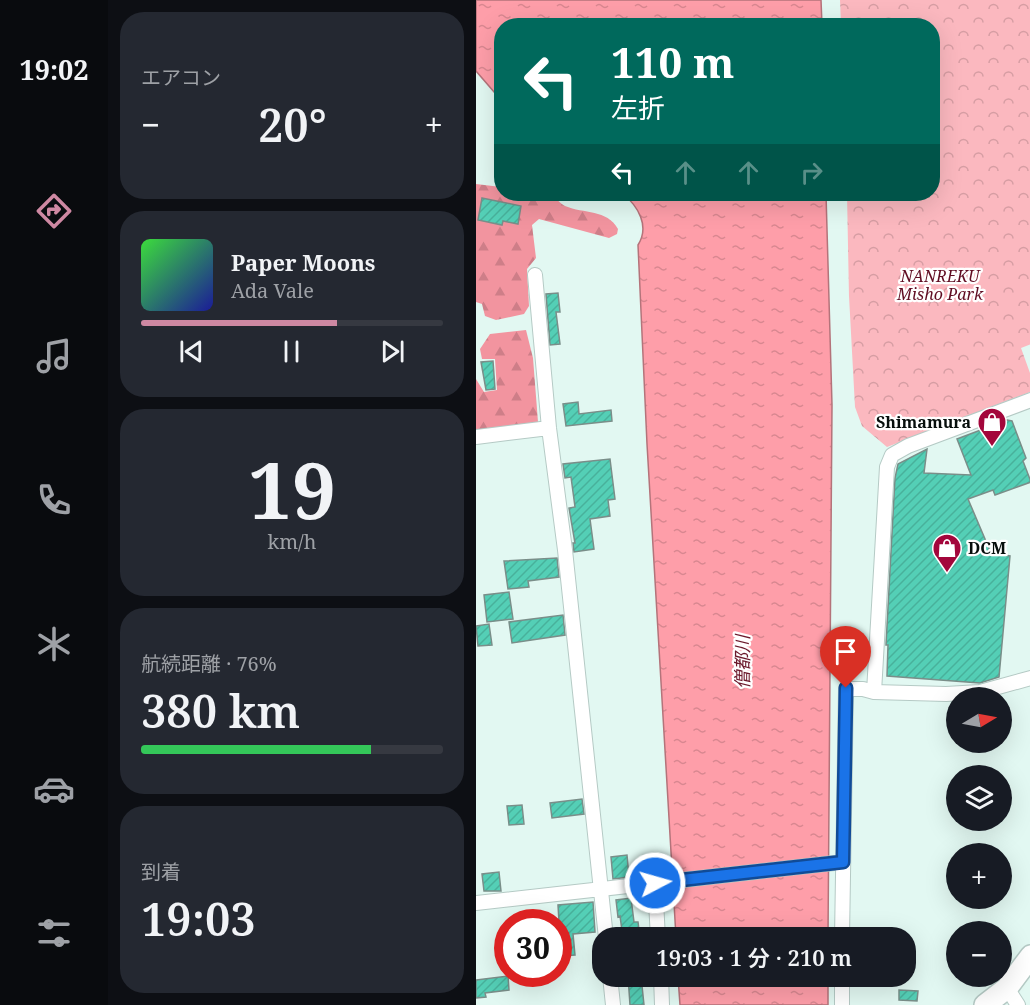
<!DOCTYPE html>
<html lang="ja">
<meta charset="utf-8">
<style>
:root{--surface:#171b24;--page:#242831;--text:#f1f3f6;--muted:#9ea1a6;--line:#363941;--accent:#ce88a2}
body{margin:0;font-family:"Noto Serif","Noto Sans JP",serif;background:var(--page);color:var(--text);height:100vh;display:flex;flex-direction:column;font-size:22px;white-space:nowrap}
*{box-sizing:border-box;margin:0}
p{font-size:20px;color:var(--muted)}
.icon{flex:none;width:33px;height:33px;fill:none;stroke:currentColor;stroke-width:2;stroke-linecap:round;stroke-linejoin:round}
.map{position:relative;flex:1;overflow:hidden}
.details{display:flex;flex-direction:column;gap:12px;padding:12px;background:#0d0f14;width:368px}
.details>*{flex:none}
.guide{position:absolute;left:18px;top:18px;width:446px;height:183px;border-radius:24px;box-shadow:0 6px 24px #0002;background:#00695c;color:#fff;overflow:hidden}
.needle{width:39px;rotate:80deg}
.fabs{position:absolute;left:470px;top:687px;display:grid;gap:12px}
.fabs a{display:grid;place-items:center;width:66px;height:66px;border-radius:50%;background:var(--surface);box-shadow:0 6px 24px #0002;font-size:30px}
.speed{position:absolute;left:18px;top:909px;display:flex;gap:12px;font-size:30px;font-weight:700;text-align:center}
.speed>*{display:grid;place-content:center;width:78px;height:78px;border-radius:50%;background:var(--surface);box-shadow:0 6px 24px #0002;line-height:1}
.speed .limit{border:9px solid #d22;background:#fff;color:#111}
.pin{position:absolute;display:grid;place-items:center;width:51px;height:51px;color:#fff;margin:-62px -26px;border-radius:50% 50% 50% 0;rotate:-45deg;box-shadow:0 0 6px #0007}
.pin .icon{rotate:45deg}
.me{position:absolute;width:66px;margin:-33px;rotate:84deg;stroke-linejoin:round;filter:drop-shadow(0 0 4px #0008)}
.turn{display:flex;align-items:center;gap:21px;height:126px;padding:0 18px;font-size:27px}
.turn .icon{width:78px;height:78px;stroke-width:2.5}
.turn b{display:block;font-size:42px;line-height:51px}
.lanes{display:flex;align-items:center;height:57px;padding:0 18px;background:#0003;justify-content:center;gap:30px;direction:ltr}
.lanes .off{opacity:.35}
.big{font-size:45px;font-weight:600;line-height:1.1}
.details .card{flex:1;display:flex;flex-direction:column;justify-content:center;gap:9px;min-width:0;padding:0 21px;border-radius:24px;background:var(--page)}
.details .dial{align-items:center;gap:0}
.dial b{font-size:78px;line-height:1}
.song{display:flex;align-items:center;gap:18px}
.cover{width:72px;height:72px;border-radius:9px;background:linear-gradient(135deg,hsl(120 70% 55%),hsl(240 70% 35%))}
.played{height:6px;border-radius:3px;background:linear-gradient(90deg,var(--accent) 65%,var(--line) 65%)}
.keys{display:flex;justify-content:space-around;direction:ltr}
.heat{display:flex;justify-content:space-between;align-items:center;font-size:33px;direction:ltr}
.charge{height:9px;border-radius:4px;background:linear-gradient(90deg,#34c759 76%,var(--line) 0)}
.trip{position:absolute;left:116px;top:927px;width:324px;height:60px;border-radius:24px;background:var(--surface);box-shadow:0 6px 24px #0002;font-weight:600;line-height:60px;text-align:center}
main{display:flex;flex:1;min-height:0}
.tab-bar{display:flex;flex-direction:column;width:108px;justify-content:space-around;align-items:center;background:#090b0e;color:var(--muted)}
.tab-bar .icon{width:42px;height:42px}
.tab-bar .selected{color:var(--accent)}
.tab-bar b{font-size:27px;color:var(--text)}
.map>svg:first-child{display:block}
.forest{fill:url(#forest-firs)}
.park{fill:url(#park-crowns)}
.water{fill:url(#water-ripples);stroke:#b4737a;stroke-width:1.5}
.building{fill:url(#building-hatch);stroke:#7a8e89;stroke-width:1.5}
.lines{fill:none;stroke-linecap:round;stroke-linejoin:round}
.minor-casing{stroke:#b5cac5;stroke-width:16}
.highway-casing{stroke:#b5cac5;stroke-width:24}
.minor{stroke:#fff;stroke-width:14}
.highway{stroke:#fff;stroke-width:21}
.route-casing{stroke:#114b97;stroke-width:15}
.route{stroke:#1a73e8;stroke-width:10}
.labels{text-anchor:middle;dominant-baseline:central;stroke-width:4.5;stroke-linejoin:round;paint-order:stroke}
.park-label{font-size:16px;font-style:italic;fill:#600c22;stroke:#fff}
.poi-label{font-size:16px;font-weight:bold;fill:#070e0c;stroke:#fff;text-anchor:end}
.water-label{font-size:18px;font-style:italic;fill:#6b182b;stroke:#fff}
</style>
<main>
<nav class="tab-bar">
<b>19:02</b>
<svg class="icon selected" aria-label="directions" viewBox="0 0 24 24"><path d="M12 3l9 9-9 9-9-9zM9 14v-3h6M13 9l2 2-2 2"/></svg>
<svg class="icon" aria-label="music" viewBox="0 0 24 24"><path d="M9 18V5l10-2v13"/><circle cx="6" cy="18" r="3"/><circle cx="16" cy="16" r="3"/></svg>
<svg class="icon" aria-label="phone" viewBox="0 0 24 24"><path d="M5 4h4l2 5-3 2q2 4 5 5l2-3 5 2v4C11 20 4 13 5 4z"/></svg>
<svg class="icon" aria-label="climate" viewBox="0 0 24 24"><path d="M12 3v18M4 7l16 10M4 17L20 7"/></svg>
<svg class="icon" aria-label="car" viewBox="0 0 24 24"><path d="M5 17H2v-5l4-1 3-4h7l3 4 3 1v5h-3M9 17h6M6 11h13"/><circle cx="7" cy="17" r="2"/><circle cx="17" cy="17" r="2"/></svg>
<svg class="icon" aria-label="filters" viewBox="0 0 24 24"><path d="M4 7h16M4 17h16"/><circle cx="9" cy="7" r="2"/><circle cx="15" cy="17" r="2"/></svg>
</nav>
<section class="details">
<div class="card"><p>エアコン</p>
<div class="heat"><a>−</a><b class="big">20°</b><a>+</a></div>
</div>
<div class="card">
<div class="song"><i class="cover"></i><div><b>Paper Moons</b><p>Ada Vale</p></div></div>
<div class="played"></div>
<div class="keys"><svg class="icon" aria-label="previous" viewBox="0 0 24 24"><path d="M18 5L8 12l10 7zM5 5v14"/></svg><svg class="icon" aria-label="pause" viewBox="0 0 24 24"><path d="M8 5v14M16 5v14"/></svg><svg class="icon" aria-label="next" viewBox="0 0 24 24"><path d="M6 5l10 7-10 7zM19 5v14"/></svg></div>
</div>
<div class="card dial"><b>19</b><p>km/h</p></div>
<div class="card"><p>航続距離 · 76%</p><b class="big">380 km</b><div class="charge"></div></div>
<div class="card"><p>到着</p><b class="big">19:03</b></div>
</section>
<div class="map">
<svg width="555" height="1005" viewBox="0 0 555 1005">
<defs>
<pattern id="forest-firs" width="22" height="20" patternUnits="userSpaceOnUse" patternTransform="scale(1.5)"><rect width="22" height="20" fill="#f2949f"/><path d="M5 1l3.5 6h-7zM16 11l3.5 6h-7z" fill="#ce7e88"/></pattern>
<pattern id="park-crowns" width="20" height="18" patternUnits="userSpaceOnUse" patternTransform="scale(1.5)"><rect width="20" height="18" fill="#fbb8bf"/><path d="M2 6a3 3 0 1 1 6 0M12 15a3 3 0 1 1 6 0" fill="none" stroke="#d69da3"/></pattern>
<pattern id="water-ripples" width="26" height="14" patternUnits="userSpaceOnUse" patternTransform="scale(1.5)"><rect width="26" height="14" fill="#fe9ea9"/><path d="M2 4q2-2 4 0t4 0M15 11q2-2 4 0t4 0" fill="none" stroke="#d88790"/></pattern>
<pattern id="building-hatch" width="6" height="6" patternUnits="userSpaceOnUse" patternTransform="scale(1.5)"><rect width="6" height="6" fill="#54cfb6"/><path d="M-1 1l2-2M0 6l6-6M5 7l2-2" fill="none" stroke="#48b19b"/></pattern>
</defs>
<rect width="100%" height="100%" fill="#e2f8f2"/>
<!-- forest -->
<path class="forest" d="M0,184L25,187L26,194H58L67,199L78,197C82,200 85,204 89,206C108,214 131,209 142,229L141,234L133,238L63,219L56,225L60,258L51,269L53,306L48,314L20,320L9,316L6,304L0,302Z
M50,330L57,358L62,422L59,426L0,432V379L8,392L21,390L19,359H6L4,349L14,334Z"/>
<!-- park -->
<path class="park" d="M364,0H554L555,344L545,348L554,373V392L411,447L386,426L379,407L373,296L371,194H456V26L365,25Z"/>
<!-- water -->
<path class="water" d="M0,0H345L346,25L26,26L25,100L0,71Z
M147,194H350L356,405L352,937H200L171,444L162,245C174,226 162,206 147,194Z
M202,977H352V1005H204Z"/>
<!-- building -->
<path class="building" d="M6,198L45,206L42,224L27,221L26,225L2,220Z
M82,293L84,312H80L84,344L74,345L70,294Z
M17,361L19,389L10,390L5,362Z
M102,402L103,414L135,410L136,421L90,426L87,404Z
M531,420L536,421L550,458L547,461L555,482L519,495L517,490L492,499L515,553L534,556L523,677L504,683L411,676L412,645H410L419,478L422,464L451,449L448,473L495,475L481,439Z
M134,459L139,499L132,500L134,516L114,519L118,549L98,552L97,543H99L93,508L99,507L95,477L89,478L87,464Z
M81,558L83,577L52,581L53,587L32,589L28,561Z
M33,592L37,619L11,622L8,595Z
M87,615L89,635L36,643L33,622Z
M13,624L16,645L2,646L0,626Z
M106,799L108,814L76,818L74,803Z
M46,805L48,824L33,825L31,806Z
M151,855L153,877L137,879L135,857Z
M23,872L25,891H8L6,874Z
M155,898L158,922H162L164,938H147L144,916L142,917L140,900Z
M117,902L119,932L97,934L99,955L85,956L82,905Z
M32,976L33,990L9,993L10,997L0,998V980Z
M152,976H165L168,1005H154Z
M423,990L442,991L441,1001L423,1000Z"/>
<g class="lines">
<!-- minor casing -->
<g class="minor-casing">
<path id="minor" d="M59,275L73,428L89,550L130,938
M0,437L73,428
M398,692L411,467L416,455L432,446L555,400
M179,883L182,938
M0,903L367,862
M366,938L370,689H387L398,692L470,694L504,692L555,678
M134,976L137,1005
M185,976L186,1005
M366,976V1005
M531,988L542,1005"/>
</g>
<!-- highway casing -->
<g class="highway-casing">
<path id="highway" d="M509,1005L531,988L555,956"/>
</g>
<!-- minor -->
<use href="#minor" class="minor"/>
<!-- highway -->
<use href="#highway" class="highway"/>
</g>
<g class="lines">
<!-- route casing -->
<g class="route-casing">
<path id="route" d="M179,883L367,862L370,688"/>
</g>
<!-- route -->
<use href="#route" class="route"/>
</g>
<!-- icons -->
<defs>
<g id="shop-pin" transform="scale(1.5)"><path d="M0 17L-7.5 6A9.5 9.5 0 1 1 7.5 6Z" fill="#a3063b" stroke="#fff"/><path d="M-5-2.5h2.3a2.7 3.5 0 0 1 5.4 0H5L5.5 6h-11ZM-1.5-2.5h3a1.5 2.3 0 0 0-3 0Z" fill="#fff"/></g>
</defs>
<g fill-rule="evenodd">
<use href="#shop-pin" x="516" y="422"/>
<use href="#shop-pin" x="471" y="548"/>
</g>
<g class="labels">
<!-- park labels -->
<g class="park-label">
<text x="464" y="276">NANREKU<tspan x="464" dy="18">Misho Park</tspan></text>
</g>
<!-- poi labels -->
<g class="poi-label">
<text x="495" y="422">Shimamura</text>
<text x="492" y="548" text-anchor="start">DCM</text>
</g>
<!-- water labels -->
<g class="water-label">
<text transform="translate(266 662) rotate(-90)">僧都川</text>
</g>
</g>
</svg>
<div class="fabs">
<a><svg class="needle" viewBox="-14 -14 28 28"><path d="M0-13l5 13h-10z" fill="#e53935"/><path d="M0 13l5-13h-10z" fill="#9ea1a6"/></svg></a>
<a><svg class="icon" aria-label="layers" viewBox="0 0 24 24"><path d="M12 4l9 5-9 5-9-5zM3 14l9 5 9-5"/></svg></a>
<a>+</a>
<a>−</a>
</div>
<div class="speed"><div class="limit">30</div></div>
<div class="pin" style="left:370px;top:688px;background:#d93025"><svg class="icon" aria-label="arrive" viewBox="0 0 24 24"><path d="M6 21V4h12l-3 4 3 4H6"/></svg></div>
<svg class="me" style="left:179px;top:883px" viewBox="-20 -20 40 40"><circle r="17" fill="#1a73e8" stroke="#fff" stroke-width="3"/><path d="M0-11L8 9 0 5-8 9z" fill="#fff"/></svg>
<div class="trip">19:03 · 1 分 · 210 m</div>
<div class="guide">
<div class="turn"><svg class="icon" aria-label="left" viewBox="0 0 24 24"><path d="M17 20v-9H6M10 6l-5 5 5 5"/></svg><div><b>110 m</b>左折</div></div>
<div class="lanes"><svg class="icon" aria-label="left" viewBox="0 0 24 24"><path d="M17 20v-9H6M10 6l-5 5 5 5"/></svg><svg class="icon off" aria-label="ahead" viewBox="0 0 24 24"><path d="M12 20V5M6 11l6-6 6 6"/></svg><svg class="icon off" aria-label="ahead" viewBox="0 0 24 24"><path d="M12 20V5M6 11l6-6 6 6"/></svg><svg class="icon off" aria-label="right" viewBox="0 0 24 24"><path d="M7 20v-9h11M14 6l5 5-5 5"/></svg></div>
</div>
</div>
</main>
